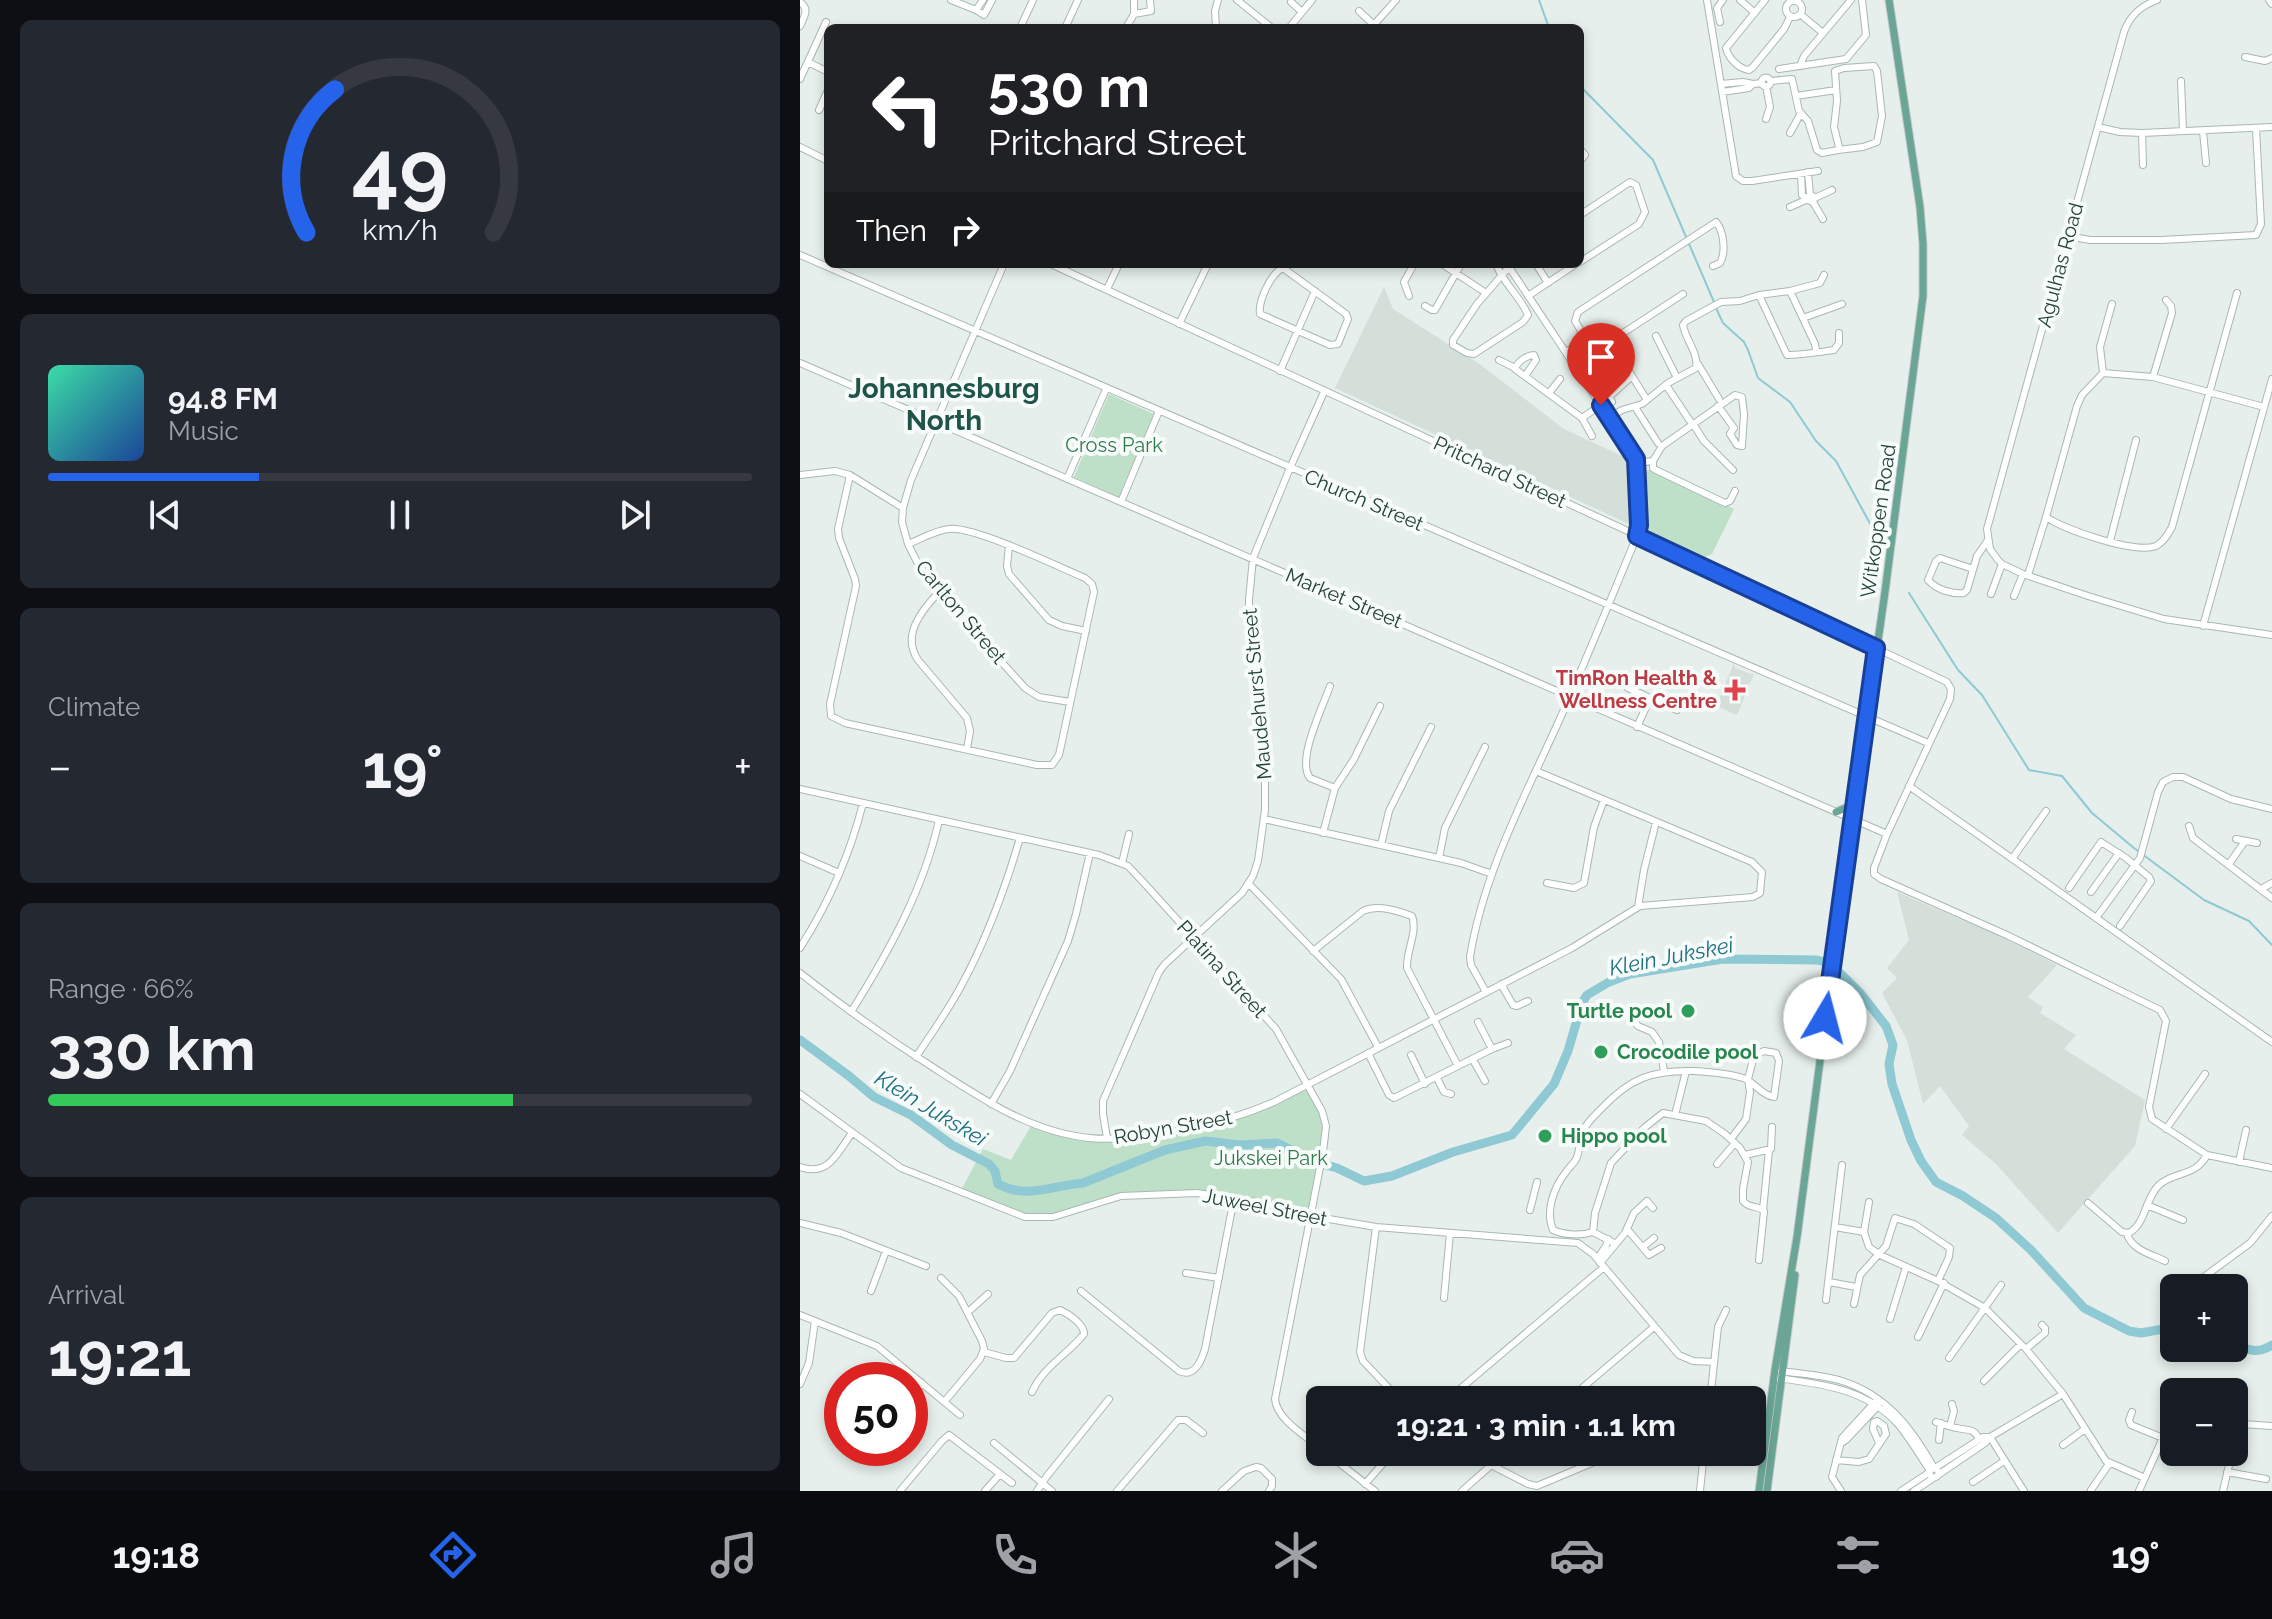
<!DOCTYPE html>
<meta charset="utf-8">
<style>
:root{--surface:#171b24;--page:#242831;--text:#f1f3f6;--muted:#9ea1a6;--line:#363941;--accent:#2563eb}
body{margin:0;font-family:Raleway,sans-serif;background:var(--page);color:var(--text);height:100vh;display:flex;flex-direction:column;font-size:30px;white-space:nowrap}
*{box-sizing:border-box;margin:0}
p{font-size:26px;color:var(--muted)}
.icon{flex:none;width:44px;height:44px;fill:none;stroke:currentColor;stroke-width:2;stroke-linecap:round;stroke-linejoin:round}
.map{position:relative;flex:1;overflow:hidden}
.details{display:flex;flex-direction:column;gap:20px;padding:20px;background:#0d0f14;width:800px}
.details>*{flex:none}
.top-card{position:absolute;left:24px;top:24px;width:760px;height:244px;border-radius:12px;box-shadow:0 4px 12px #0003;background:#202124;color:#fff;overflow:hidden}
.buttons{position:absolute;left:1360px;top:1274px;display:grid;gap:16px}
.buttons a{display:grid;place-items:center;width:88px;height:88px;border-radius:12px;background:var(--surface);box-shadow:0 4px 12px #0003;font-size:40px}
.speed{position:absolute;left:24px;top:1362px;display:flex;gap:16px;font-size:40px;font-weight:700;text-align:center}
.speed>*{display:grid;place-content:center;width:104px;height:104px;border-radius:50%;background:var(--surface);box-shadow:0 4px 12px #0003;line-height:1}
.speed .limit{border:12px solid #d22;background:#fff;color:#111}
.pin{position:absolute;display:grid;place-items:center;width:68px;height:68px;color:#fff;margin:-82px -34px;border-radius:50% 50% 50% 0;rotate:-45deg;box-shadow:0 0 8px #0007}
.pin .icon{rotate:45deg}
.me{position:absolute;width:88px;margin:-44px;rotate:8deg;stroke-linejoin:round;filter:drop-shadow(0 0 6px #0008)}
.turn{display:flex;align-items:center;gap:28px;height:168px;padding:0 32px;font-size:36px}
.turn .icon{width:104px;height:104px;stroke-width:2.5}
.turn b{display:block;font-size:56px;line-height:68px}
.then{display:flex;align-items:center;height:76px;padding:0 32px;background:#0003;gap:16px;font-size:30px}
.big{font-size:60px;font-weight:700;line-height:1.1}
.details .widget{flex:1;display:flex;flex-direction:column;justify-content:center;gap:12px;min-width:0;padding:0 28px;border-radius:12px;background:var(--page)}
.details .dial{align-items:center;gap:0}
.dial svg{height:208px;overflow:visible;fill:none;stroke:var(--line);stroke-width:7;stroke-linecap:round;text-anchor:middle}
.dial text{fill:var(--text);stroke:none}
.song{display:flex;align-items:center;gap:24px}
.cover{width:96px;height:96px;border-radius:12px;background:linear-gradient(135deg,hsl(160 70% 55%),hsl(220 70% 35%))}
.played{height:8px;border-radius:4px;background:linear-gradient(90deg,var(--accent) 30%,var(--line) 30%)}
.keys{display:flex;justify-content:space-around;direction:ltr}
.heat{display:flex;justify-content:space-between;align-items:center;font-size:44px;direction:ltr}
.charge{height:12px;border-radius:6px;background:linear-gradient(90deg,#34c759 66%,var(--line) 0)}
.trip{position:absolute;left:506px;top:1386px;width:460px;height:80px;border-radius:12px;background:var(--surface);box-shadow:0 4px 12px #0003;font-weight:700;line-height:80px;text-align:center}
.dock{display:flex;height:128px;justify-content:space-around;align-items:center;background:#090b0e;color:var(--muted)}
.dock .icon{width:56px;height:56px}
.dock .selected{color:var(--accent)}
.dock b{font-size:36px;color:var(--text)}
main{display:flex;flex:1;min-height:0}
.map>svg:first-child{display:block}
.built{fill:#d4dfda}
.green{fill:#bfe0c8}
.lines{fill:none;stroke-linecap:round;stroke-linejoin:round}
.stream{stroke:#8ec9d4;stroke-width:2}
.river{stroke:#8ec9d4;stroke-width:9}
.minor-casing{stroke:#a8b8b2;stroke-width:8}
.major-casing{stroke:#c2cac8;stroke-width:9}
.minor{stroke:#fff;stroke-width:6}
.major{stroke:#6aa596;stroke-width:7}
.route-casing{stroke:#184099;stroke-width:20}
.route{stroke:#2563eb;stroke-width:14}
.health-dot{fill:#e0444e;stroke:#f7fbf9;stroke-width:3}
.leisure-dot{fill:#2e9e5b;stroke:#f7fbf9;stroke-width:3}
.labels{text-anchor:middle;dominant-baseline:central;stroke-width:8;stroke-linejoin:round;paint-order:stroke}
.street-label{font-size:20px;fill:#24423a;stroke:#f7fbf9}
.park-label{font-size:20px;fill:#2d7a4b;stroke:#f7fbf9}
.health-label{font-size:20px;font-weight:bold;fill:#be3a42;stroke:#f7fbf9;text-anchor:end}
.leisure-label{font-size:20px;font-weight:bold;fill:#27864d;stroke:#f7fbf9;text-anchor:start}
.water-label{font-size:22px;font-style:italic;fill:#1c6f80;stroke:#f7fbf9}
.district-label{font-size:28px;font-weight:bold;fill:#1f5548;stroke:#f7fbf9}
</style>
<main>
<section class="details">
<div class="widget dial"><svg viewBox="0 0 100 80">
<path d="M14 69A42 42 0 1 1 86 69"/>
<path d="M14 69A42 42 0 0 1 25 14" stroke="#2563eb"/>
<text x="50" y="56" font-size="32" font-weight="700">49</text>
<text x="50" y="72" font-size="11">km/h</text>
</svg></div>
<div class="widget">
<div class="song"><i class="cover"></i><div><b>94.8 FM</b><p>Music</p></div></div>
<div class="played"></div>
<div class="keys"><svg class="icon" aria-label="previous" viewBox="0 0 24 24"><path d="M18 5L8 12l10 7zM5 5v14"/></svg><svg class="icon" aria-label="pause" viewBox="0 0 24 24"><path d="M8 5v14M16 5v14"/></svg><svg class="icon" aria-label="next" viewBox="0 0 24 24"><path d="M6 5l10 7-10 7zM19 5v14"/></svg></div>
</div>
<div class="widget"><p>Climate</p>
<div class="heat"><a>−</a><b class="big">19°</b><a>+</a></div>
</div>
<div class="widget"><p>Range · 66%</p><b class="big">330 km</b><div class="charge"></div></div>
<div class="widget"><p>Arrival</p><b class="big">19:21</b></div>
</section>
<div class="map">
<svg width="1472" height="1491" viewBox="0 0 1472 1491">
<rect width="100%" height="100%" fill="#e6efeb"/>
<!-- built -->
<path class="built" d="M584,287L593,309L681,365L764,429L833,461V523L831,525L535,388Z
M934,663L935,668L951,674H954L937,715L916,706Z
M1097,892L1202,937L1257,965L1228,997L1243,1007L1240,1013L1276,1035L1264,1049L1345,1100L1335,1146L1258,1233L1196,1164L1162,1135L1169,1126L1140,1086L1123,1104L1107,1040L1082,993L1097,978L1087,968L1109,940Z"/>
<!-- green -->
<path class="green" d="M309,394L354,414L319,497L274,477Z
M845,470H851L934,509L912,554L903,558L848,534L845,528Z
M508,1087L525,1119L510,1216L434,1199L388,1194L339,1195L263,1214L224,1217L160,1192L183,1149L211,1160L231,1126L305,1140L430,1121Z"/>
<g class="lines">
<!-- stream -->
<path class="stream" d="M739,0L749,28
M780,86L853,160L914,302
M916,308L923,323L944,342L948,350L958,378L990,402L1016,441L1036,461L1073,529
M1109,593L1158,670L1182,695L1229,770L1262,776L1292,813L1334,848L1404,900L1449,921L1472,945"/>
<!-- river -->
<path class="river" d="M0,1040L49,1076L74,1097L111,1115L152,1145L189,1164L195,1171L198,1184C228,1200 253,1185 283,1183L365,1150L405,1141L440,1145L477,1143L516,1162L537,1168L564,1181L592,1176L653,1152L712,1135L754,1084L768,1051L782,1003L787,995L809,982L830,974L923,959L1017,960L1025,962L1041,974L1061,994L1086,1026L1093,1045L1089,1064L1092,1084L1111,1140L1121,1161L1136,1182L1163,1196L1196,1218L1231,1250L1284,1308L1329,1331L1341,1333L1374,1327
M1434,1342C1447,1351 1458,1354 1472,1345"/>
<!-- minor casing -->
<g class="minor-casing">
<path id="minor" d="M151,0L176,10L183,0
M437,0L472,28
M907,0L936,176L943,181H952L1018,171
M940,0L955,13
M965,0L926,48C928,58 939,69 949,70L953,67L984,29L990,17
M1357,0C1341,6 1330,15 1324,32L1187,529L1190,549L1198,560L1202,564L1223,574L1288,596L1364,619L1472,635
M1469,0L1472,4
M986 9a8 8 0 1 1 16 0a8 8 0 1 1-16 0Z
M0,2C10,9 4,17 0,26
M491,2L502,12
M176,10L184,15L192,0
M559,11L574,25
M334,14L351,11L350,0
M1000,14L1023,33
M920,22L917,8L923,0
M220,28L233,0
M265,28L278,0
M326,28L334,14V0
M416,28L415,11L418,0
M489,28L512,0
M571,28L596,0
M1445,57L1465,61L1472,58
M8,62L28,72
M1000,66L1004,56L1051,0
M979,69L1046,59L1066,35L1062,0
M961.5 82a4.5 4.5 0 1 1 9 0a4.5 4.5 0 1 1-9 0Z
M0,79L26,22
M971,81L992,79L999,111L1008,121L1017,150L1022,153L1038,150L1039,147L1034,127L1037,101L1035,71L1044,68L1074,66L1077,71L1082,116L1077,142L1063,147L1038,150
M1381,81L1383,131
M921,84L943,82L953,84
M922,92L949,88L953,84L962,83
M996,96L1036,90
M19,110L28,90
M966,119L970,107L966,86
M1298,127L1320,132L1342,133L1472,127
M1403,131L1406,163
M990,133L1001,113
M1342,133L1343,165
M0,147L28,161
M780,149L785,155L780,161
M1008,172L1010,195
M1010,195L1015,197L1013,202L1008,200Z
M1015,198L1032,190
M1013,202L1023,219
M990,207L1008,199L1002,195L1001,174
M780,215L830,182L836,185L845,212L839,224L780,262
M1268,236L1290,240H1361L1456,235L1461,224L1456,128
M0,255L1128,743
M204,264L111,480L103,508L102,522L108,544L117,562L139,592L225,688L239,697L270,702
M251,264L927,577L1147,682L1151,689L1150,699L1087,834L1074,868V874L1081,879L1209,936L1360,1010L1366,1021L1349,1107L1352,1119L1407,1155L1472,1168
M642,264L686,293
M696,264C703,283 720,296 728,315L723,322L674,354L667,353L653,345V340L677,304L709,267
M736,264L748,283
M483,268L546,314L548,319L538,344L530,345L460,314C458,301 471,273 483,268Z
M307,289L319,264
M990,291L1020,283L1024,275
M883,294L797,350L791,347L775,321L778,312L916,222C924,231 926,253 920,263L913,266
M959,295L990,291L1015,344L1016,350
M609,296L604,282L614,264
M728,296L776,264
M625,306L632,310H635L661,264
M1003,318L1042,304
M379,324L408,264
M856,336L877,378
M766,352L785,340
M699,360L715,368
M822,360L847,400
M0,363L1087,834
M898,364L919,399
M480,371L515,291
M1303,373L1300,347L1312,304
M725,376L736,360L734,355C727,355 717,362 715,369L782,418L801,405
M1353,377L1372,313L1371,306L1366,300
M797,380L809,397
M866,385L890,421
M749,393L760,379
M812,402L809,397L832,376
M835,407L858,443
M810,417L822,410L842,404L868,383L896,368C899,353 885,339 883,325L886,321L921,302L940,301L959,295L987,355C1002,355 1020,352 1034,350L1039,343V333
M782,418L792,436
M893,424L904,441L933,470
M853,461L862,446L935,395L942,397L944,414L942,446L937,445L930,434L934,428L918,406
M836,463L853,461V468L856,470L925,503L930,501L935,491
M0,475L35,471L50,475L103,508
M50,475L38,529L39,538L55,579L56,586L30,704L31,716L45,723L237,765H252L259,755L294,592L292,584L285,578C259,567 174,526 149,529C136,530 121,539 108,544
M267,479L306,389
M321,502L359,411
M1246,517C1265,530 1335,554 1356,546C1364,542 1368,534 1372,527L1437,293
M1310,541L1336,440
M209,545L207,566L209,574L249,620L262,626L286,631
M1173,569L1140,558L1136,561L1128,580C1137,590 1151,594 1164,593L1167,590L1177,556L1188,540
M1228,575L1246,517L1277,406L1282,395L1303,373L1353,377L1464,407
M139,592C122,610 101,635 118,660L167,718L170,731L167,749
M1191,594L1202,564
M1214,596L1223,574
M1403,626L1472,379
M530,686C523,707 496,760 510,778L535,788
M828,688L877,710
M837,727L850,698
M1109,786L1472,1042
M0,789L299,855L328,866L345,884L476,1029L522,1111L526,1126L523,1152L475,1399C477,1420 505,1435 520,1448
M464,819L661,863L692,874
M1389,826L1393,838L1397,841L1472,898
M523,833L535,788L554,759L580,706
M1436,839L1457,843
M581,845L589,811L631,727
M0,856L39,873
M639,858L645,828L685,747
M1212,859L1246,811
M322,863L329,834
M1429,864L1445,841
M747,883L774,888L784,883L794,827L804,800
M449,884L541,979L578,1047
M1269,888L1301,842L1326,858L1349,877L1351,881L1320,926
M1461,889L1472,883
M1291,892L1319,853
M838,907L844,870L856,822
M1296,918L1340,858L1358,792L1363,782L1373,777H1383L1431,799L1472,809
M0,948C28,904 50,855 63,803
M513,951L563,911C578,904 598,911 612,916C618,932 606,951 607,968L658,1066
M0,973C43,1007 88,1039 134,1068C182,1099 231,1132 289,1138C343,1143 424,1124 474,1102L772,948L840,906L953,897L960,893L962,872L952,862L736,771
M701,984L713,1005L717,1006L728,1001
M686,992L671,965L670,957C683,875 724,798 758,723C786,661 811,598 837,536L839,525L834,455L707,264
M51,1012C88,953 124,889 139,820
M826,1012L838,1026L852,1032L859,1042L864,1071
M678,1022L692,1049
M568,1053L589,1095L594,1098L692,1049L708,1043
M611,1055L625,1084
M116,1057C131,1034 147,1012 160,988C186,941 205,889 220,838
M673,1060L685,1081
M637,1078L644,1092L651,1094
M0,1094L101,1168L225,1217H253L321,1196L397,1193L469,1204L517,1217L576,1227L778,1243L793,1254L879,1355L893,1361L914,1362
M191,1104L210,1071L268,941L276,914L290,853
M875,1115L886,1071
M1366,1129L1405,1074
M307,1138L303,1114V1101L359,972L365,964L442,893L453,876L458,861L465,810V770L449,623V600L453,558L490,468L524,392
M945,1155L971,1149L972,1127
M1439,1162L1446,1130
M917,1164L935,1143
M0,1167C29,1177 37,1153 52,1133
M1069,1202L1064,1232L1069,1247L1080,1255L1138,1281L1185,1308L1226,1349L1263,1394L1306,1461L1345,1478
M1288,1203L1322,1232L1329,1233C1346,1224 1345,1198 1359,1185C1376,1170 1394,1178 1407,1155
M1347,1205L1383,1220
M730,1210L737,1182
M963,1210L969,1150
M0,1223L41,1233L126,1266
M576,1227L560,1352L563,1361L600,1400
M1035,1227L1064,1232
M827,1229L849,1255L861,1248
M793,1232C781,1236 764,1235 753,1230C745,1211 754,1187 766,1172C769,1167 775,1163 777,1157C780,1150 779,1141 782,1133C786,1123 794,1116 801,1109C830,1078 852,1070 894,1071C911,1072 927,1073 943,1078C955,1082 961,1095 974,1097L979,1061L976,1053L964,1051L954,1056L948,1079L950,1092L946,1119L931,1139
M793,1232L795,1213L811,1163L844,1128L863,1113L906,1121L925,1134L940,1148L948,1162L943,1189V1201C949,1209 958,1205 964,1211L959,1260
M793,1232L816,1244
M1327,1234C1332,1250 1351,1254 1365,1261
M843,1247L854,1238
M797,1259L806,1246L808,1239
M800,1263L825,1233L834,1213L847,1201L853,1208
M386,1273L419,1278
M141,1278L159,1296L182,1341L184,1349L180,1359L145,1401
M1029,1282L1056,1287
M1389,1288L1450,1243L1472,1216
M71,1291L86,1251
M281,1291L379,1371C394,1378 401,1362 405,1349L434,1198
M644,1298L650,1233
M1026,1300L1042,1165
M1054,1304L1060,1275L1086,1246L1095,1218L1114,1224L1150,1248L1149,1257L1138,1281
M168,1312L188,1294
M0,1315L77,1346L160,1415
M1090,1319L1106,1267
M1118,1337L1144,1283
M1226,1349L1245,1333V1328L1242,1325
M184,1352L206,1358H214L252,1313L260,1310C269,1314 284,1324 284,1334C267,1355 243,1367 232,1392
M1149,1358L1201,1285
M981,1371C1001,1374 1023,1375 1042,1381C1087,1395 1112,1429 1134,1468
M978,1378C1023,1384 1066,1389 1098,1424C1110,1439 1120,1455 1130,1471
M1184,1381L1221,1344
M0,1384L9,1363L15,1321
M647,1400L804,1267
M768,1400L854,1327
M910,1400L918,1327L926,1310
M110,1409L121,1382
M1332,1412L1329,1420L1331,1425L1363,1438
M1136,1422C1143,1424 1150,1427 1157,1428C1168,1431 1173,1427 1179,1439
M1150,1426L1154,1411L1152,1404
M1190,1437L1224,1491
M1139,1440L1141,1423
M1434,1441L1438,1428L1442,1424L1472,1426
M194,1443L252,1491
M1041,1443L1046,1440L1078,1406
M1263,1445L1285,1429
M525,1452L575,1491
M56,1453L65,1454L77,1460L83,1457L88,1448
M1036,1460L1059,1462L1069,1459L1086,1434L1084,1426L1077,1421L1074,1422L1073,1429L1079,1443
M691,1465L728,1484L737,1486L818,1452
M1135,1468L1183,1437H1190
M1129.5 1473a4.5 4.5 0 1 1 9 0a4.5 4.5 0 1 1-9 0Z
M1427,1472L1466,1479
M1138,1475L1185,1443L1190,1437L1263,1394
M1173,1482L1204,1461
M565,1484L593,1452
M1291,1490L1309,1464
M100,1491L142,1441L149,1435L212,1483
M185,1491L200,1474
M237,1491L247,1476L309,1399
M317,1491L378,1420H386L403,1433
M422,1491L444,1471L456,1467L461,1468L472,1479V1486L469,1491
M662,1491L706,1452
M900,1491L904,1452
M1041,1491L1032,1477L1042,1438L1074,1403
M1101,1491L1130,1472
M1114,1491L1135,1477
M1339,1491L1370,1422
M1423,1491L1432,1452"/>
</g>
<!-- major casing -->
<g class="major-casing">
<path id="major" d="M1036,812L1048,807L1054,802
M959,1491L975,1370L997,1237L1043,885L1085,592L1123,296V244L1120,207L1089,0
M967,1491L995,1275"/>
</g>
<!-- minor -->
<use href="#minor" class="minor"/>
<!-- major -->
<use href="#major" class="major"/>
</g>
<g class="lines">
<!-- route casing -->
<g class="route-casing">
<path id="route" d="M801,405L836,459L839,525L837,536L1076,648L1025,1018"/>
</g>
<!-- route -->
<use href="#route" class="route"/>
</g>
<!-- markers -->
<path class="health-dot" d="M931 678h8v8h8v8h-8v8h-8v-8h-8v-8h8z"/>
<g class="leisure-dot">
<circle cx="888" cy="1011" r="8"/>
<circle cx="801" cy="1052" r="8"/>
<circle cx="745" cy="1136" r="8"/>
</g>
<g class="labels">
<!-- street labels -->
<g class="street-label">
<text transform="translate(1260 265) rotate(-75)">Agulhas Road</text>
<text transform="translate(700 472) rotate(25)">Pritchard Street</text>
<text transform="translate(564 500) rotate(23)">Church Street</text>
<text transform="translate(1078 521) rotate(-82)">Witkoppen Road</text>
<text transform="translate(544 598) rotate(23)">Market Street</text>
<text transform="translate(161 612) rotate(50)">Carlton Street</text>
<text transform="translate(457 694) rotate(-95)">Maudehurst Street</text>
<text transform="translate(422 969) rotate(48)">Platina Street</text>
<text transform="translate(373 1127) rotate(-10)">Robyn Street</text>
<text transform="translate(465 1207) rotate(11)">Juweel Street</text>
</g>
<!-- park labels -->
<g class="park-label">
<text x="314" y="445">Cross Park</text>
<text x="471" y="1158">Jukskei Park</text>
</g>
<!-- health labels -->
<g class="health-label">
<text x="917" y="678">TimRon Health &amp;<tspan x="917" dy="23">Wellness Centre</tspan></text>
</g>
<!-- leisure labels -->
<g class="leisure-label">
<text x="872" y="1011" text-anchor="end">Turtle pool</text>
<text x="817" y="1052">Crocodile pool</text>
<text x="761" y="1136">Hippo pool</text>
</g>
<!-- water labels -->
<g class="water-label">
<text transform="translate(871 956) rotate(-11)">Klein Jukskei</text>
<text transform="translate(131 1108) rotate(31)">Klein Jukskei</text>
</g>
<!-- district labels -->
<g class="district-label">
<text x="144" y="388">Johannesburg<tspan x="144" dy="32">North</tspan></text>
</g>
</g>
</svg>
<div class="buttons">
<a>+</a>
<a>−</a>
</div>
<div class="speed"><div class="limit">50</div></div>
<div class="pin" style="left:801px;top:405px;background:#d93025"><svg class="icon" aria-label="arrive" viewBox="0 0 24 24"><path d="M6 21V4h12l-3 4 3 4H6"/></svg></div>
<svg class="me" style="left:1025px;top:1018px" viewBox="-20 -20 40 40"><circle r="19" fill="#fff"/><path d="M0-13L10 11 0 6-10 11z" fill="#2563eb"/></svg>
<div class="trip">19:21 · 3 min · 1.1 km</div>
<div class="top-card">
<div class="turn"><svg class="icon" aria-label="left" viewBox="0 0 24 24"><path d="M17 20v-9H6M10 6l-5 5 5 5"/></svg><div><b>530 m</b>Pritchard Street</div></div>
<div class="then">Then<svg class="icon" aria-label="right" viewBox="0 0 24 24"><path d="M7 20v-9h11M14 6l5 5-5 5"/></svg></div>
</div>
</div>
</main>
<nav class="dock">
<b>19:18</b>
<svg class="icon selected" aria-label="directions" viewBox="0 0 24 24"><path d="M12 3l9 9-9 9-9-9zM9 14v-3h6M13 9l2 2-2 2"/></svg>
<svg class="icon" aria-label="music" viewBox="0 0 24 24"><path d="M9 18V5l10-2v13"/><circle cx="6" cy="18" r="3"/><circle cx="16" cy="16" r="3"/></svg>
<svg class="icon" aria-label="phone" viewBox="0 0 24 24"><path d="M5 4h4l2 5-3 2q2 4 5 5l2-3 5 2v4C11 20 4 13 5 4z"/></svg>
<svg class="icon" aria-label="climate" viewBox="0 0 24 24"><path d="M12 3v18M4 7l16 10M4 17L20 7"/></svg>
<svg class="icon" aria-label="car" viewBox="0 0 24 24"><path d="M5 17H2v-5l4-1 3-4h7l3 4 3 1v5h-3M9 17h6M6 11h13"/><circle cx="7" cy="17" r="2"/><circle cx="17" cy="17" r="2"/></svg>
<svg class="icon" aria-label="filters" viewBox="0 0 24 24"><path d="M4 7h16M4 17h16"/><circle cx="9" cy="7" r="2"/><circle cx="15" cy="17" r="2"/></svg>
<b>19°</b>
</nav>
